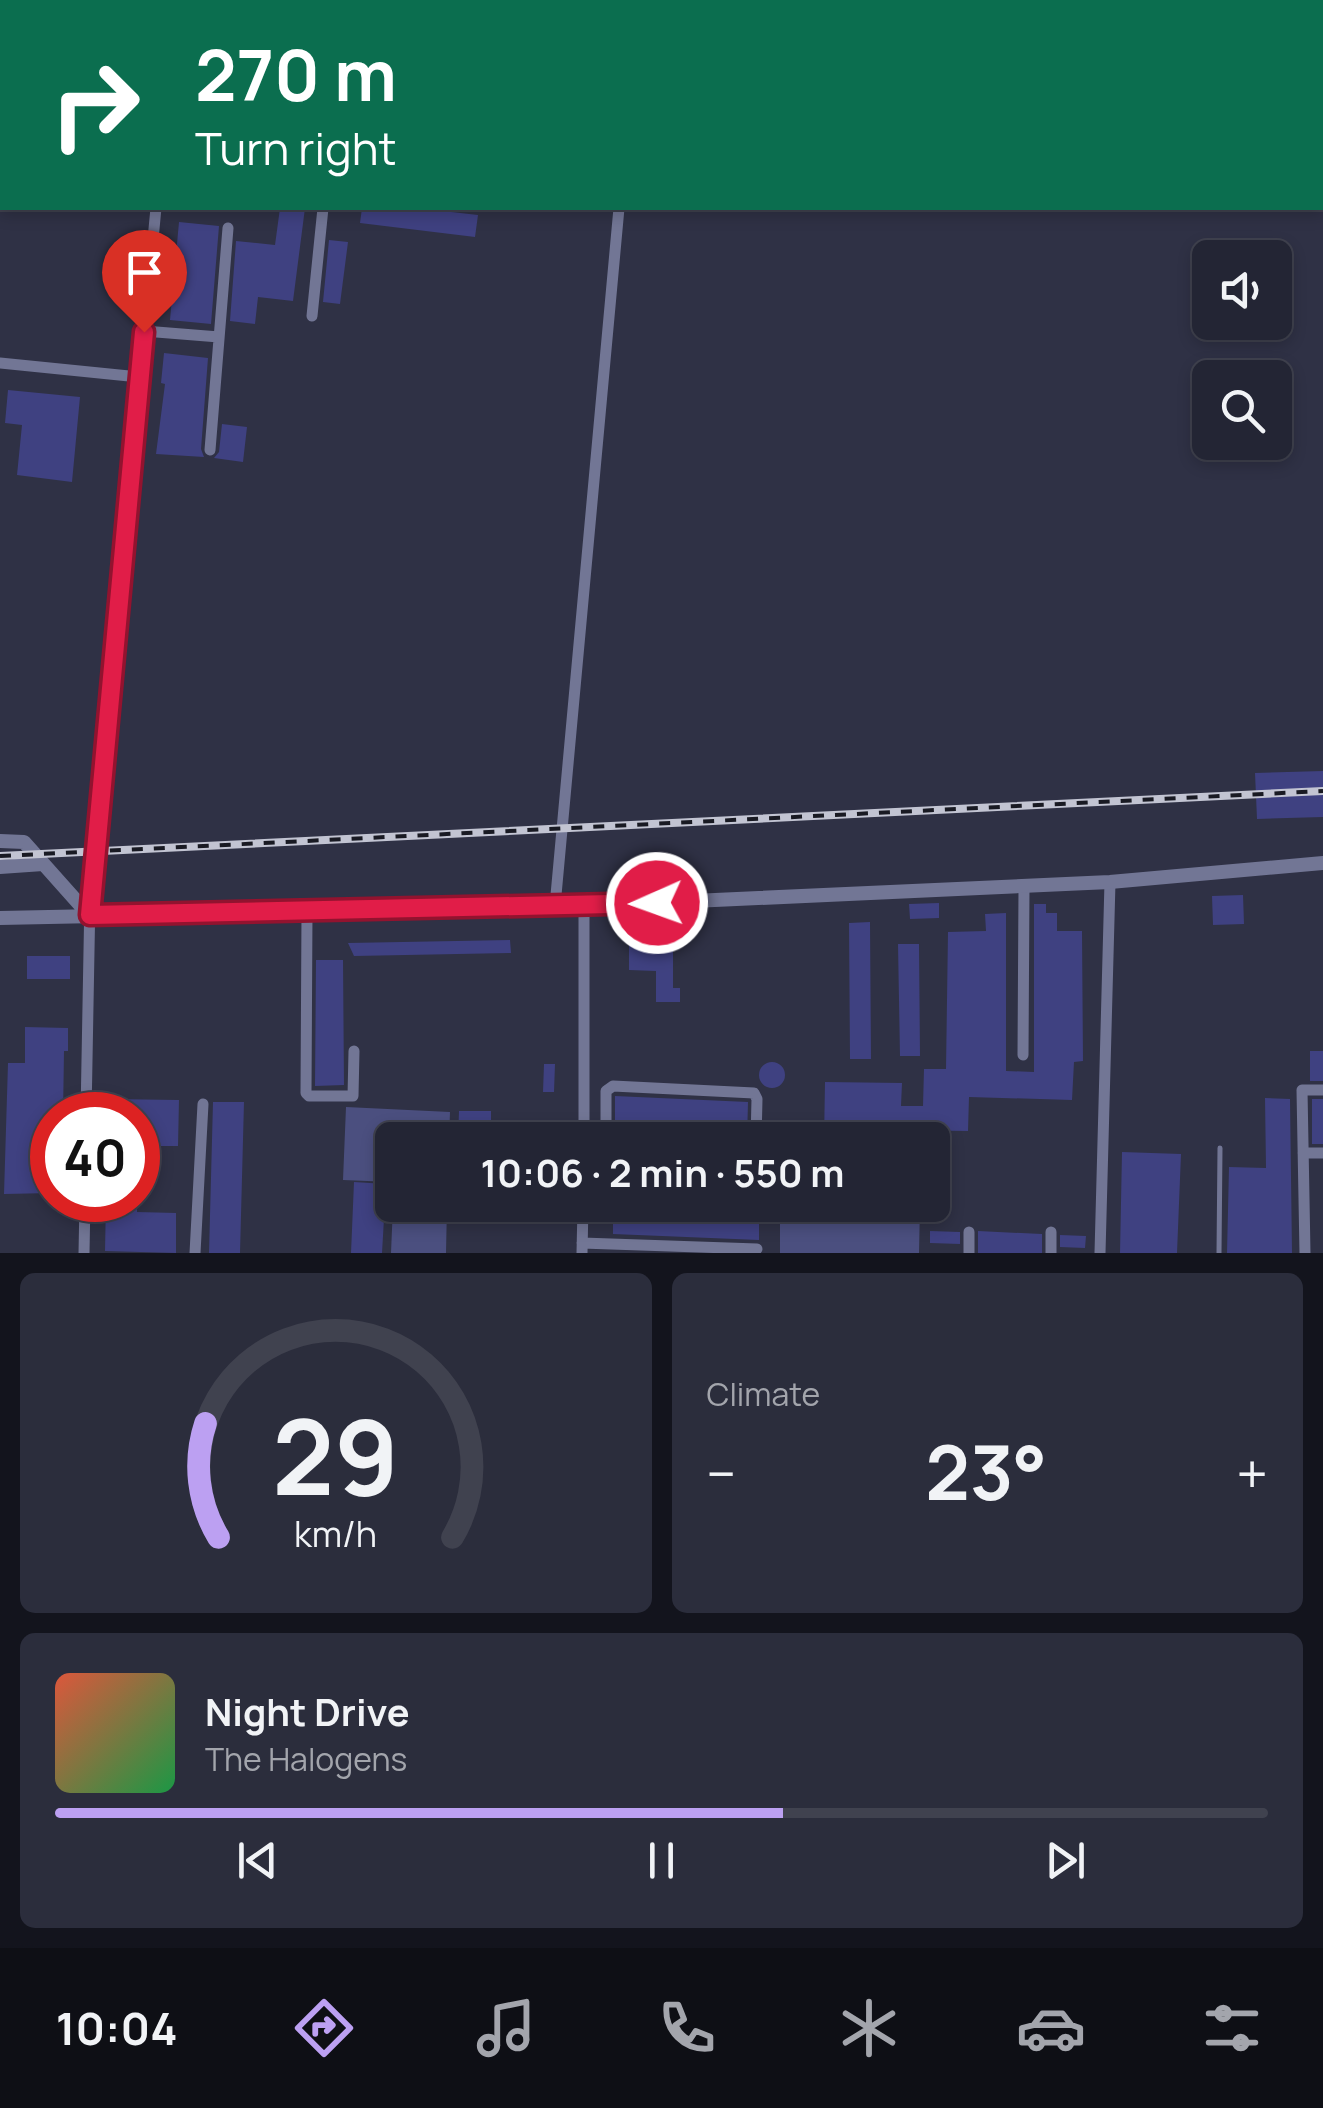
<!DOCTYPE html>
<meta charset="utf-8">
<style>
:root{--surface:#232534;--page:#2b2d3c;--text:#f1f3f6;--muted:#a3a5ac;--line:#40424f;--accent:#bca0f2}
body{margin:0;font-family:Manrope,sans-serif;background:var(--page);color:var(--text);height:100vh;display:flex;flex-direction:column;font-size:38px;white-space:nowrap}
*{box-sizing:border-box;margin:0}
p{font-size:32px;color:var(--muted)}
.icon{flex:none;width:55px;height:55px;fill:none;stroke:currentColor;stroke-width:2;stroke-linecap:round;stroke-linejoin:round}
.map{position:relative;height:1253px;overflow:hidden}
.side{display:flex;flex-direction:column;gap:20px;padding:20px;background:#13141d;flex:1}
.side>*{flex:none}
.top-card{position:absolute;left:0px;top:0px;width:1325px;height:210px;box-shadow:0 5px 15px #0003,0 0 0 2px var(--line);background:#0b6e4f;color:#fff;overflow:hidden}
.tools{position:absolute;left:1192px;top:240px;display:grid;gap:20px}
.tools a{display:grid;place-items:center;width:100px;height:100px;border-radius:15px;background:var(--surface);box-shadow:0 5px 15px #0003,0 0 0 2px var(--line);font-size:50px}
.speed{position:absolute;left:30px;top:1092px;display:flex;gap:20px;font-size:50px;font-weight:700;text-align:center}
.speed>*{display:grid;place-content:center;width:130px;height:130px;border-radius:50%;background:var(--surface);box-shadow:0 5px 15px #0003,0 0 0 2px var(--line);line-height:1}
.speed .limit{border:15px solid #d22;background:#fff;color:#111}
.pin{position:absolute;display:grid;place-items:center;width:85px;height:85px;color:#fff;margin:-102px -42px;border-radius:50% 50% 50% 0;rotate:-45deg;box-shadow:0 0 10px #0007}
.pin .icon{rotate:45deg}
.me{position:absolute;width:110px;margin:-55px;rotate:268deg;stroke-linejoin:round;filter:drop-shadow(0 0 8px #0008)}
.turn{display:flex;align-items:center;gap:35px;height:210px;padding:0 30px;font-size:45px}
.turn .icon{width:130px;height:130px;stroke-width:2.5}
.turn b{display:block;font-size:70px;line-height:85px}
.big{font-size:75px;font-weight:700;line-height:1.1}
.side .tile{flex:1;display:flex;flex-direction:column;justify-content:center;gap:15px;min-width:0;padding:0 35px;border-radius:15px;background:var(--page)}
.side .dial{align-items:center;gap:0}
.dial svg{height:260px;overflow:visible;fill:none;stroke:var(--line);stroke-width:7;stroke-linecap:round;text-anchor:middle}
.dial text{fill:var(--text);stroke:none}
.song{display:flex;align-items:center;gap:30px}
.cover{width:120px;height:120px;border-radius:15px;background:linear-gradient(135deg,hsl(10 70% 55%),hsl(140 70% 35%))}
.played{height:10px;border-radius:5px;background:linear-gradient(90deg,var(--accent) 60%,var(--line) 60%)}
.keys{display:flex;justify-content:space-around;direction:ltr}
.heat{display:flex;justify-content:space-between;align-items:center;font-size:55px;direction:ltr}
.side .tiles{flex:1;display:grid;gap:20px;grid-template-columns:1fr 1fr}
.tile:last-child{grid-column:span 2}
.trip{position:absolute;left:375px;top:1122px;width:575px;height:100px;border-radius:15px;background:var(--surface);box-shadow:0 5px 15px #0003,0 0 0 2px var(--line);font-weight:700;line-height:100px;text-align:center}
.menu{display:flex;height:160px;justify-content:space-around;align-items:center;background:#0e0f15;color:var(--muted)}
.menu .icon{width:70px;height:70px}
.menu .current{color:var(--accent)}
.menu b{font-size:45px;color:var(--text)}
.map>svg:first-child{display:block}
.green{fill:#4b4f7f}
.building{fill:#3f4181}
.lines{fill:none;stroke-linecap:round;stroke-linejoin:round}
.service{stroke:#727695;stroke-width:5}
.minor{stroke:#727695;stroke-width:11}
.tertiary{stroke:#727695;stroke-width:14}
.rail-casing{stroke:#c2c4d2;stroke-width:8}
.rail{stroke:#191a23;stroke-width:4;stroke-dasharray:11;stroke-linecap:butt}
.route-casing{stroke:#92132f;stroke-width:25}
.route{stroke:#e11d48;stroke-width:18}
</style>
<div class="map">
<svg width="1323" height="1253" viewBox="0 0 1323 1253">
<rect width="100%" height="100%" fill="#2f3145"/>
<!-- green -->
<path class="green" d="M346,1107L450,1112L449,1140H392V1182L343,1180Z
M393,1205H447L446,1253H391Z
M780,1205H920L919,1253H780Z"/>
<!-- building -->
<path class="building" d="M280,208H305L293,301L258,297L255,324L230,321L236,241L275,245Z
M362,208H416L478,215L475,237L360,223Z
M179,222L219,226L211,324L170,320Z
M329,240L348,242L340,304L323,302Z
M164,353L208,358L201,449L204,457L156,454L165,384L161,383Z
M8,390L80,397L72,482L17,475L22,425L5,423Z
M222,424L247,427L243,462L214,458L219,452Z
M1323,771V817L1257,819L1255,773Z
M1243,895L1244,924L1213,925L1212,896Z
M939,903V918L910,919L909,904Z
M1034,904H1046V913H1057V931H1082L1083,1061L1074,1062L1072,1100L969,1097L968,1131L901,1130V1140H824L825,1082L902,1083L901,1106H923L924,1069H946L948,932L986,931L985,914L1006,913V1071L1034,1072Z
M870,922L871,1059H850L849,923Z
M510,940L511,953L354,956L348,943Z
M629,943H673V988H680V1002H656V971L629,970Z
M898,944H919L920,1056H900Z
M27,956H70V979H27Z
M316,960H343L344,1085L315,1086Z
M25,1027L68,1028V1051H64L63,1115H52V1193L4,1194L8,1063H25Z
M1310,1051H1323V1081H1310Z
M759 1075a13 13 0 1 1 26 0a13 13 0 1 1-26 0Z
M544,1064H555L554,1092H543Z
M615,1096L748,1102L747,1140H615Z
M1265,1098L1290,1099L1292,1253H1227L1229,1167L1266,1168Z
M109,1099L179,1100L178,1146H138V1113H109Z
M1312,1099H1323V1144H1312Z
M213,1102H244L240,1253H209Z
M459,1111H491V1140H458Z
M1122,1152L1181,1154L1177,1253H1120Z
M354,1182L386,1184L382,1253H351Z
M106,1200H137V1212L176,1213V1253L105,1251Z
M604,1205L753,1206V1212H759V1240L613,1234V1219H604Z
M930,1231L960,1232V1244L930,1243Z
M978,1231L1042,1234V1253H978Z
M1060,1235L1086,1236L1085,1248L1060,1247Z"/>
<g class="lines">
<!-- service -->
<path class="service" d="M1219,1253L1220,1148"/>
<!-- minor -->
<path class="minor" d="M78,0L88,2
M177,2V0
M265,2V0
M344,2V0
M411,2V0
M526,2L527,0
M621,2V0
M639,2V0
M312,316L323,208
M144,331L219,337
M0,363L139,377
M210,450L228,228
M555,906L619,208
M307,913L306,1093L309,1096H353L354,1051
M1023,1055L1024,887
M86,1115L90,896L156,208
M584,1140V906
M606,1140V1091L613,1086L754,1093L757,1099L756,1140
M1303,1153H1323
M582,1243L757,1249
M84,1253L85,1200
M195,1253L203,1104
M582,1253L583,1205
M969,1253V1232
M1051,1253V1232
M1100,1253L1110,882
M1305,1253L1302,1090H1323"/>
<!-- tertiary -->
<path class="tertiary" d="M0,841L24,842L89,915
M0,867L43,864
M0,918L584,906L1110,882L1323,863"/>
<!-- rail casing -->
<g class="rail-casing">
<path id="rail" d="M0,856L1323,791"/>
</g>
<!-- rail -->
<use href="#rail" class="rail"/>
</g>
<g class="lines">
<!-- route casing -->
<g class="route-casing">
<path id="route" d="M144,332L90,915L657,903"/>
</g>
<!-- route -->
<use href="#route" class="route"/>
</g>
</svg>
<div class="tools">
<a><svg class="icon" aria-label="sound" viewBox="0 0 24 24"><path d="M4 9h4l5-4v14l-5-4H4zM17 9q2 3 0 6"/></svg></a>
<a><svg class="icon" aria-label="search" viewBox="0 0 24 24"><circle cx="10" cy="10" r="6"/><path d="M15 15l6 6"/></svg></a>
</div>
<div class="speed"><div class="limit">40</div></div>
<div class="pin" style="left:144px;top:332px;background:#d93025"><svg class="icon" aria-label="arrive" viewBox="0 0 24 24"><path d="M6 21V4h12l-3 4 3 4H6"/></svg></div>
<svg class="me" style="left:657px;top:903px" viewBox="-20 -20 40 40"><circle r="17" fill="#e11d48" stroke="#fff" stroke-width="3"/><path d="M0-11L8 9 0 5-8 9z" fill="#fff"/></svg>
<div class="trip">10:06 · 2 min · 550 m</div>
<div class="top-card">
<div class="turn"><svg class="icon" aria-label="right" viewBox="0 0 24 24"><path d="M7 20v-9h11M14 6l5 5-5 5"/></svg><div><b>270 m</b>Turn right</div></div>
</div>
</div>
<section class="side">
<div class="tiles">
<div class="tile dial"><svg viewBox="0 0 100 80">
<path d="M14 69A42 42 0 1 1 86 69"/>
<path d="M14 69A42 42 0 0 1 10 34" stroke="#bca0f2"/>
<text x="50" y="56" font-size="32" font-weight="700">29</text>
<text x="50" y="72" font-size="11">km/h</text>
</svg></div>
<div class="tile"><p>Climate</p>
<div class="heat"><a>−</a><b class="big">23°</b><a>+</a></div>
</div>
<div class="tile">
<div class="song"><i class="cover"></i><div><b>Night Drive</b><p>The Halogens</p></div></div>
<div class="played"></div>
<div class="keys"><svg class="icon" aria-label="previous" viewBox="0 0 24 24"><path d="M18 5L8 12l10 7zM5 5v14"/></svg><svg class="icon" aria-label="pause" viewBox="0 0 24 24"><path d="M8 5v14M16 5v14"/></svg><svg class="icon" aria-label="next" viewBox="0 0 24 24"><path d="M6 5l10 7-10 7zM19 5v14"/></svg></div>
</div>
</div>
</section>
<nav class="menu">
<b>10:04</b>
<svg class="icon current" aria-label="directions" viewBox="0 0 24 24"><path d="M12 3l9 9-9 9-9-9zM9 14v-3h6M13 9l2 2-2 2"/></svg>
<svg class="icon" aria-label="music" viewBox="0 0 24 24"><path d="M9 18V5l10-2v13"/><circle cx="6" cy="18" r="3"/><circle cx="16" cy="16" r="3"/></svg>
<svg class="icon" aria-label="phone" viewBox="0 0 24 24"><path d="M5 4h4l2 5-3 2q2 4 5 5l2-3 5 2v4C11 20 4 13 5 4z"/></svg>
<svg class="icon" aria-label="climate" viewBox="0 0 24 24"><path d="M12 3v18M4 7l16 10M4 17L20 7"/></svg>
<svg class="icon" aria-label="car" viewBox="0 0 24 24"><path d="M5 17H2v-5l4-1 3-4h7l3 4 3 1v5h-3M9 17h6M6 11h13"/><circle cx="7" cy="17" r="2"/><circle cx="17" cy="17" r="2"/></svg>
<svg class="icon" aria-label="filters" viewBox="0 0 24 24"><path d="M4 7h16M4 17h16"/><circle cx="9" cy="7" r="2"/><circle cx="15" cy="17" r="2"/></svg>
</nav>
